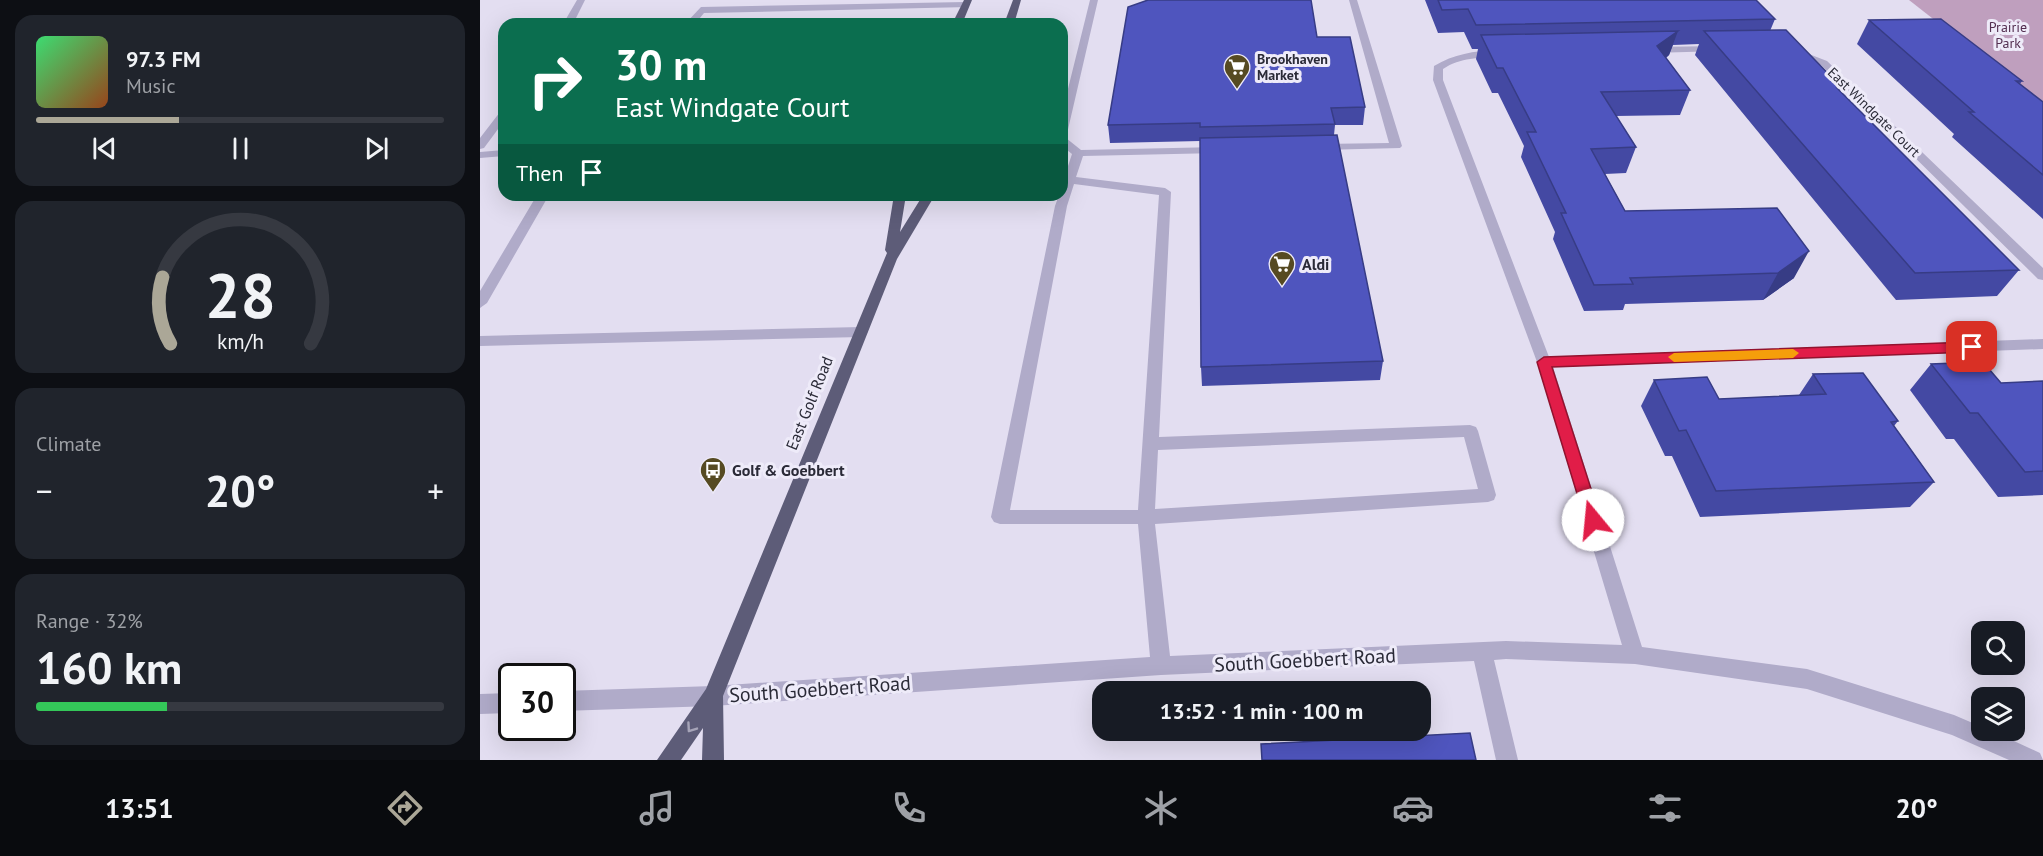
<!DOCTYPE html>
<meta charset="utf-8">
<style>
:root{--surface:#171b24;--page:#20242c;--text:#f1f3f6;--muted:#9ea1a6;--line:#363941;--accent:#aba797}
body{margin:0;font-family:"PT Sans",sans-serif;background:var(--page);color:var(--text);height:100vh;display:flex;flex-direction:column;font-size:22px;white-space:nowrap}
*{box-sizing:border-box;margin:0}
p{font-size:20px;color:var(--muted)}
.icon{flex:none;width:33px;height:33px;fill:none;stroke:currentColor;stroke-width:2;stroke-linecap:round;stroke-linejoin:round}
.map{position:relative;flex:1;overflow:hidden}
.panel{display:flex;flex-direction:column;gap:15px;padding:15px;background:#0d0f14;width:480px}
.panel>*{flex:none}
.guide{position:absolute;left:18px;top:18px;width:570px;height:183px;border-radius:18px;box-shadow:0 6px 24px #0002;background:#0b6e4f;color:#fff;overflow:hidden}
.buttons{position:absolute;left:1491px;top:621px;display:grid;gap:12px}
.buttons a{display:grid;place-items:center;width:54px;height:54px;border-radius:12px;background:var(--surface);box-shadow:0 6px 24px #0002;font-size:30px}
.speed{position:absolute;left:18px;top:663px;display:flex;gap:12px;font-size:30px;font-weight:700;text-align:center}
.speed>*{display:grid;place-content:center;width:78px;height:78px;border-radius:50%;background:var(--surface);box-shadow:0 6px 24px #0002;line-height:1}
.speed .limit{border:3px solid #111;border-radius:9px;background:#fff;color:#111}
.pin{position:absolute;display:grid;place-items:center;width:51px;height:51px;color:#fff;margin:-26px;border-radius:12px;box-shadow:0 3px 9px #0006}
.me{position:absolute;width:66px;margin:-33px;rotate:343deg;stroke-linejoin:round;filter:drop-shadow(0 0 4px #0008)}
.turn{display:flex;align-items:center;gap:21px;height:126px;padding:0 18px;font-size:27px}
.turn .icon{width:78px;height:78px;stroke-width:2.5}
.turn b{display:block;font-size:42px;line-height:51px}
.then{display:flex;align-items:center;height:57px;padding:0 18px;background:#0003;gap:12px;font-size:22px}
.big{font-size:45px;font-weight:700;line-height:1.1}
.panel .tile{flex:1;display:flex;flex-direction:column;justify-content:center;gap:9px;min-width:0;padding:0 21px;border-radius:18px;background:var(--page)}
.panel .dial{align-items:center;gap:0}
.dial svg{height:156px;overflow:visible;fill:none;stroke:var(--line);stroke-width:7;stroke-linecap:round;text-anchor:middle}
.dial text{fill:var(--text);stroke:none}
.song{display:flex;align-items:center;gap:18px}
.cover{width:72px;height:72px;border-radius:9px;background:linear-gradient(135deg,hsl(140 70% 55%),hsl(20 70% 35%))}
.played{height:6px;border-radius:3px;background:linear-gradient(90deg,var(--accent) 35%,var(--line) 35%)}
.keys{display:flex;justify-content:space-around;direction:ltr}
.heat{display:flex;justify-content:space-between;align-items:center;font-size:33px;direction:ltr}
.charge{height:9px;border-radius:4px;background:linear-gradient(90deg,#34c759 32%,var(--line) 0)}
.trip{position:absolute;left:612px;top:681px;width:339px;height:60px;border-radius:18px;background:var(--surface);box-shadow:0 6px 24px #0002;font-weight:700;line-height:60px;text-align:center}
.menu{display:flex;height:96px;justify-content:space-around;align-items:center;background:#090b0e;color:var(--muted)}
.menu .icon{width:42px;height:42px}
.menu .active{color:var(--accent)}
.menu b{font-size:27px;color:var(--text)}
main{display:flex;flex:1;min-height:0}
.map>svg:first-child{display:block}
.green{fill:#bf9fbe}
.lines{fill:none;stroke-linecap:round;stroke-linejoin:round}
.minor{fill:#b0abc9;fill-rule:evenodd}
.major{fill:#5d5c78;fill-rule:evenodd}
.wall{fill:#4449a3}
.shaded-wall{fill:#373c85}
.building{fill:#4f55be;stroke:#373c85;stroke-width:1.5}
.oneway{stroke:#a6a4b8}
.route{fill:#e11d48;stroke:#92132f;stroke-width:1.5}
.slow{fill:#f59e0b}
.labels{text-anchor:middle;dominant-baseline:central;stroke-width:6;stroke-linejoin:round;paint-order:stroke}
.far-park-label{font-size:14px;fill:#542f51;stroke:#eeebf9}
.far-poi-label{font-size:14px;font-weight:bold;fill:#2a2a37;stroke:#eeebf9;text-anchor:start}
.far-street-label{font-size:14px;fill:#2a2a37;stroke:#eeebf9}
.poi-label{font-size:16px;font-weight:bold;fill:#2a2a37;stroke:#eeebf9;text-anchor:start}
.street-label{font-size:16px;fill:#2a2a37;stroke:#eeebf9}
.near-street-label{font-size:20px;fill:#2a2a37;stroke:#eeebf9}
</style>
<main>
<section class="panel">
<div class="tile">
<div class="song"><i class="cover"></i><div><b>97.3 FM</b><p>Music</p></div></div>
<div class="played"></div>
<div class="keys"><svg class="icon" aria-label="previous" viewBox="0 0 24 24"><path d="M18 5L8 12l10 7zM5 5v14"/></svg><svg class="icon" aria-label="pause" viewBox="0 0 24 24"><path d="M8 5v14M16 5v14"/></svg><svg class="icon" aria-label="next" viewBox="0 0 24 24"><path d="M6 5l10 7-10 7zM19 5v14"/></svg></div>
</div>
<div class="tile dial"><svg viewBox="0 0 100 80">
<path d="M14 69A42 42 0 1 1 86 69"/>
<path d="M14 69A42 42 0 0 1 10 35" stroke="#aba797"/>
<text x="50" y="56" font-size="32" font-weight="700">28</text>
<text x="50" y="72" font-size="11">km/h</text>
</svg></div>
<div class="tile"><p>Climate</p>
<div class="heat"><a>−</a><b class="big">20°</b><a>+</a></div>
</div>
<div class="tile"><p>Range · 32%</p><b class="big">160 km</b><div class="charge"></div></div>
</section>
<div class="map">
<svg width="1563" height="760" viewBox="0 0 1563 760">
<rect width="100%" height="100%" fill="#e3def1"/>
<!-- green -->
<path class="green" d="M1429,0H1563V105Z"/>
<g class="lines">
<!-- minor -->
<path class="minor" d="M97,0H105L93,24H83Z
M610,0H618L586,138L601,150L739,147L745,150L739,153L603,156L596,177L685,188L691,192L679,437L990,425L996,427L998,431L1016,495L1014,500L1008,502L675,524L690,656L1026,641L1142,645L1057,362L953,80L954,66C974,54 994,51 1016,50L1019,51V55C999,59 981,57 963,69V80L1069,357L1563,339V349L1073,367L1162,647L1327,669L1474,715L1502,727V730H1510L1560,753L1563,760H1529L1472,735L1327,689L1155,664L1026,659L1014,660L1038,760H1016L994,661L681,675L233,706L82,711V691L233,686L670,657L658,524H520L514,522L511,517L575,206L579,195H582V184L592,154L582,146V113ZM594,184L679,195L658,510H530L587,206ZM984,437L998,489L675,509L678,450Z
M869,0H877L922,146L920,148L841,150L835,147L841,144L909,143Z
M486,2L489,3V7L224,13L215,24H205L221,7Z
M1238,46L1243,49L1241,51L1172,53L1167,50L1172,47Z
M1310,49H1316L1347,61L1563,268V280L1558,279L1341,65L1310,53Z
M24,111V121L4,148L0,149V138L20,112Z
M24,150V156L0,158V152Z
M57,195H69L7,303L0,308V291Z
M381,327L388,332L381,337L0,346V336Z
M32,693V713L0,714V694Z"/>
<!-- major -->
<path class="major" d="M484,0H492L482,24H472Z
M533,0H541L534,24H524Z
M414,195H426L420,232L443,195H455L417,259L243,696L244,760H222L223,728L201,760H177L226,689L407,253L405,250Z"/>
</g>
<!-- wall -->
<path class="wall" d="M945,0H1276L1295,19L1290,31L1362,88L1360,91L1539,270L1517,296L1416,300L1215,55L1219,44L1193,45L1189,55L1186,58L1210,90L1200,115L1136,116L1156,147L1146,173L1125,174L1145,211L1314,278L1283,300L1145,304L1143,310L1104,311L1073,239L1075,232L1041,157L1044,146L1018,93H1012L996,59L998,49H992L984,32L958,33Z
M1389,20L1542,81L1540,84L1563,102V219L1472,137L1474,134L1377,44Z
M837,37L885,107L883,125H855L854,135L903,361L900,380L722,386L721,367L720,141L630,143L628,125Z
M1451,364L1521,383L1563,381V495L1518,497L1474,439H1466L1430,390Z
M1333,374L1418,421L1414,426L1454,482L1430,507L1220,517L1192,456H1185L1161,406L1174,380L1239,399L1319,395Z"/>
<!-- shaded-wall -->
<path class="shaded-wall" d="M1198,31L1189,55L1169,70L1177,46Z
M1329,251L1314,278L1283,300L1298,273Z"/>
<!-- building -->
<path class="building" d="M668,0H831L837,37H870L885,107L851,108L855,124L720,127V123L628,125L648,7Z
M958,0H1276L1295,19L996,25L988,9L962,10Z
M1461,19L1542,81H1536L1563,102V175L1489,112H1494L1389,20Z
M1306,30L1362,88H1357L1539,270L1435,273L1224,31Z
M1198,31L1177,46L1210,90L1121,92L1156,147L1111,149L1145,211L1297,208L1329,251L1298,273L1150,278L1153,284L1114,285L1081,213H1086L1047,132H1056L1023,68H1017L1001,35Z
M857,135L903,361L721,367L720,138Z
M1503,362L1521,383L1563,381V471L1545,472L1498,413H1490L1451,364Z
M1383,373L1418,421L1411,422L1454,482L1236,491L1206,430L1199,431L1174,380L1227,377L1239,399L1346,394L1333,374Z
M990,733L996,760H782L781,744Z"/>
<!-- one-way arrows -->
<defs><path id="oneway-chevron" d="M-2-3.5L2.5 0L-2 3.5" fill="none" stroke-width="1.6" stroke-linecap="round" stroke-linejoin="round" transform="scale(1.5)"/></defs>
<use class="oneway" href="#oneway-chevron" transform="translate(211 728) rotate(125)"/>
<!-- route -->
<path class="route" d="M1492,342L1498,347L1492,352L1072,367L1121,520L1119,524L1113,526L1107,524L1105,520L1057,362L1064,357Z"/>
<!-- slow -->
<path class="slow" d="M1313,349L1319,353L1313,358L1194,362L1188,357L1194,353Z"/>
<!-- icons -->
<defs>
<g id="supermarket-pin" transform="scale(1.35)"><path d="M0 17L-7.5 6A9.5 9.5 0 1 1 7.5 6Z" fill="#564a22" stroke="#eeebf9"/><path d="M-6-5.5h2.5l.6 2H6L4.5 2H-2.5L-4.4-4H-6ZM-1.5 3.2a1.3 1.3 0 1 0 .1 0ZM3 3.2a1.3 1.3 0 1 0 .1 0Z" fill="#fff"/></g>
<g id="bus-pin" transform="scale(1.35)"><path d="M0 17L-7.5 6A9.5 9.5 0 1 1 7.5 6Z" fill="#564a22" stroke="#eeebf9"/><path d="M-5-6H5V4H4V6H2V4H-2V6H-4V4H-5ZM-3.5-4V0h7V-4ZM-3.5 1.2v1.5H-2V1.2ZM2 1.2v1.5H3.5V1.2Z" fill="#fff"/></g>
</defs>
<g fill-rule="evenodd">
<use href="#supermarket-pin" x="757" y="67"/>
<use href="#supermarket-pin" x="802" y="264"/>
<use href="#bus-pin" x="233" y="470"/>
</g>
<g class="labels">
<!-- far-park labels -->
<g class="far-park-label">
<text x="1528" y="27">Prairie<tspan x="1528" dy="16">Park</tspan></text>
</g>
<!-- far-poi labels -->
<g class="far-poi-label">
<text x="777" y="59">Brookhaven<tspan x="777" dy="16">Market</tspan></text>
</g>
<!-- far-street labels -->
<g class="far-street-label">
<text transform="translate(1394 112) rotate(44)">East Windgate Court</text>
</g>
<!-- poi labels -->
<g class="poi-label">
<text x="822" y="264">Aldi</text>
<text x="252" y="470">Golf &amp; Goebbert</text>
</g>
<!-- street labels -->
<g class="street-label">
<text transform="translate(329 403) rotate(-68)">East Golf Road</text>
</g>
<!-- near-street labels -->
<g class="near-street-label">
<text transform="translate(825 660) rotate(-3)">South Goebbert Road</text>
<text transform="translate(340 689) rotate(-4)">South Goebbert Road</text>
</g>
</g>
</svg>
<div class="buttons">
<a><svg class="icon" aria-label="search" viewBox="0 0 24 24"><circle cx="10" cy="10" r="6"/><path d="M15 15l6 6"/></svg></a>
<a><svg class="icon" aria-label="layers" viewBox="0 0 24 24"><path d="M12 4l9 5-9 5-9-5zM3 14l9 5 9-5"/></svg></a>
</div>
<div class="speed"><div class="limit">30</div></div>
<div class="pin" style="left:1492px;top:347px;background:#d93025"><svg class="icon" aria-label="arrive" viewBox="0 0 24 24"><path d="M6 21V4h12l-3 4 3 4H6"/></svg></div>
<svg class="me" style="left:1113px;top:520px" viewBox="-20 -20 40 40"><circle r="19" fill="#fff"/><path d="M0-13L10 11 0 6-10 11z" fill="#e11d48"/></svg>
<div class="trip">13:52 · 1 min · 100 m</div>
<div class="guide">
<div class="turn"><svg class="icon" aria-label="right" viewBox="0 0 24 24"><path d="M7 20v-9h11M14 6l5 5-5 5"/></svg><div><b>30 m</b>East Windgate Court</div></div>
<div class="then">Then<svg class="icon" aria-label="arrive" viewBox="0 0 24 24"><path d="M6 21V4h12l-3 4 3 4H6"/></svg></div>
</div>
</div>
</main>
<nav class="menu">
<b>13:51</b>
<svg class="icon active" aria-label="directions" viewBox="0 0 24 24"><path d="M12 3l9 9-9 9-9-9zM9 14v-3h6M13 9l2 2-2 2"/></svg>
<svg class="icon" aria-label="music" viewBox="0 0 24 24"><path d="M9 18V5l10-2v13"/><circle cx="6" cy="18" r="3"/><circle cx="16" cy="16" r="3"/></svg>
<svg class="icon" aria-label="phone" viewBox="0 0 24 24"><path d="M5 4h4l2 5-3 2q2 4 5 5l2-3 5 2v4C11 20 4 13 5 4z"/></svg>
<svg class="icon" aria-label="climate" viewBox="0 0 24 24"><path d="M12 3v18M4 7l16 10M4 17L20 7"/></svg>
<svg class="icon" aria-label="car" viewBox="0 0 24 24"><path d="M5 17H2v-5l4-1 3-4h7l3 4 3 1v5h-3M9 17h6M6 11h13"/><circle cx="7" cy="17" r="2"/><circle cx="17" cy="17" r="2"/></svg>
<svg class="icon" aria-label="filters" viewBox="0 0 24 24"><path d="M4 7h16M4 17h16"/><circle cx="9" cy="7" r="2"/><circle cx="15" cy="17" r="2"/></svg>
<b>20°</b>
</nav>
